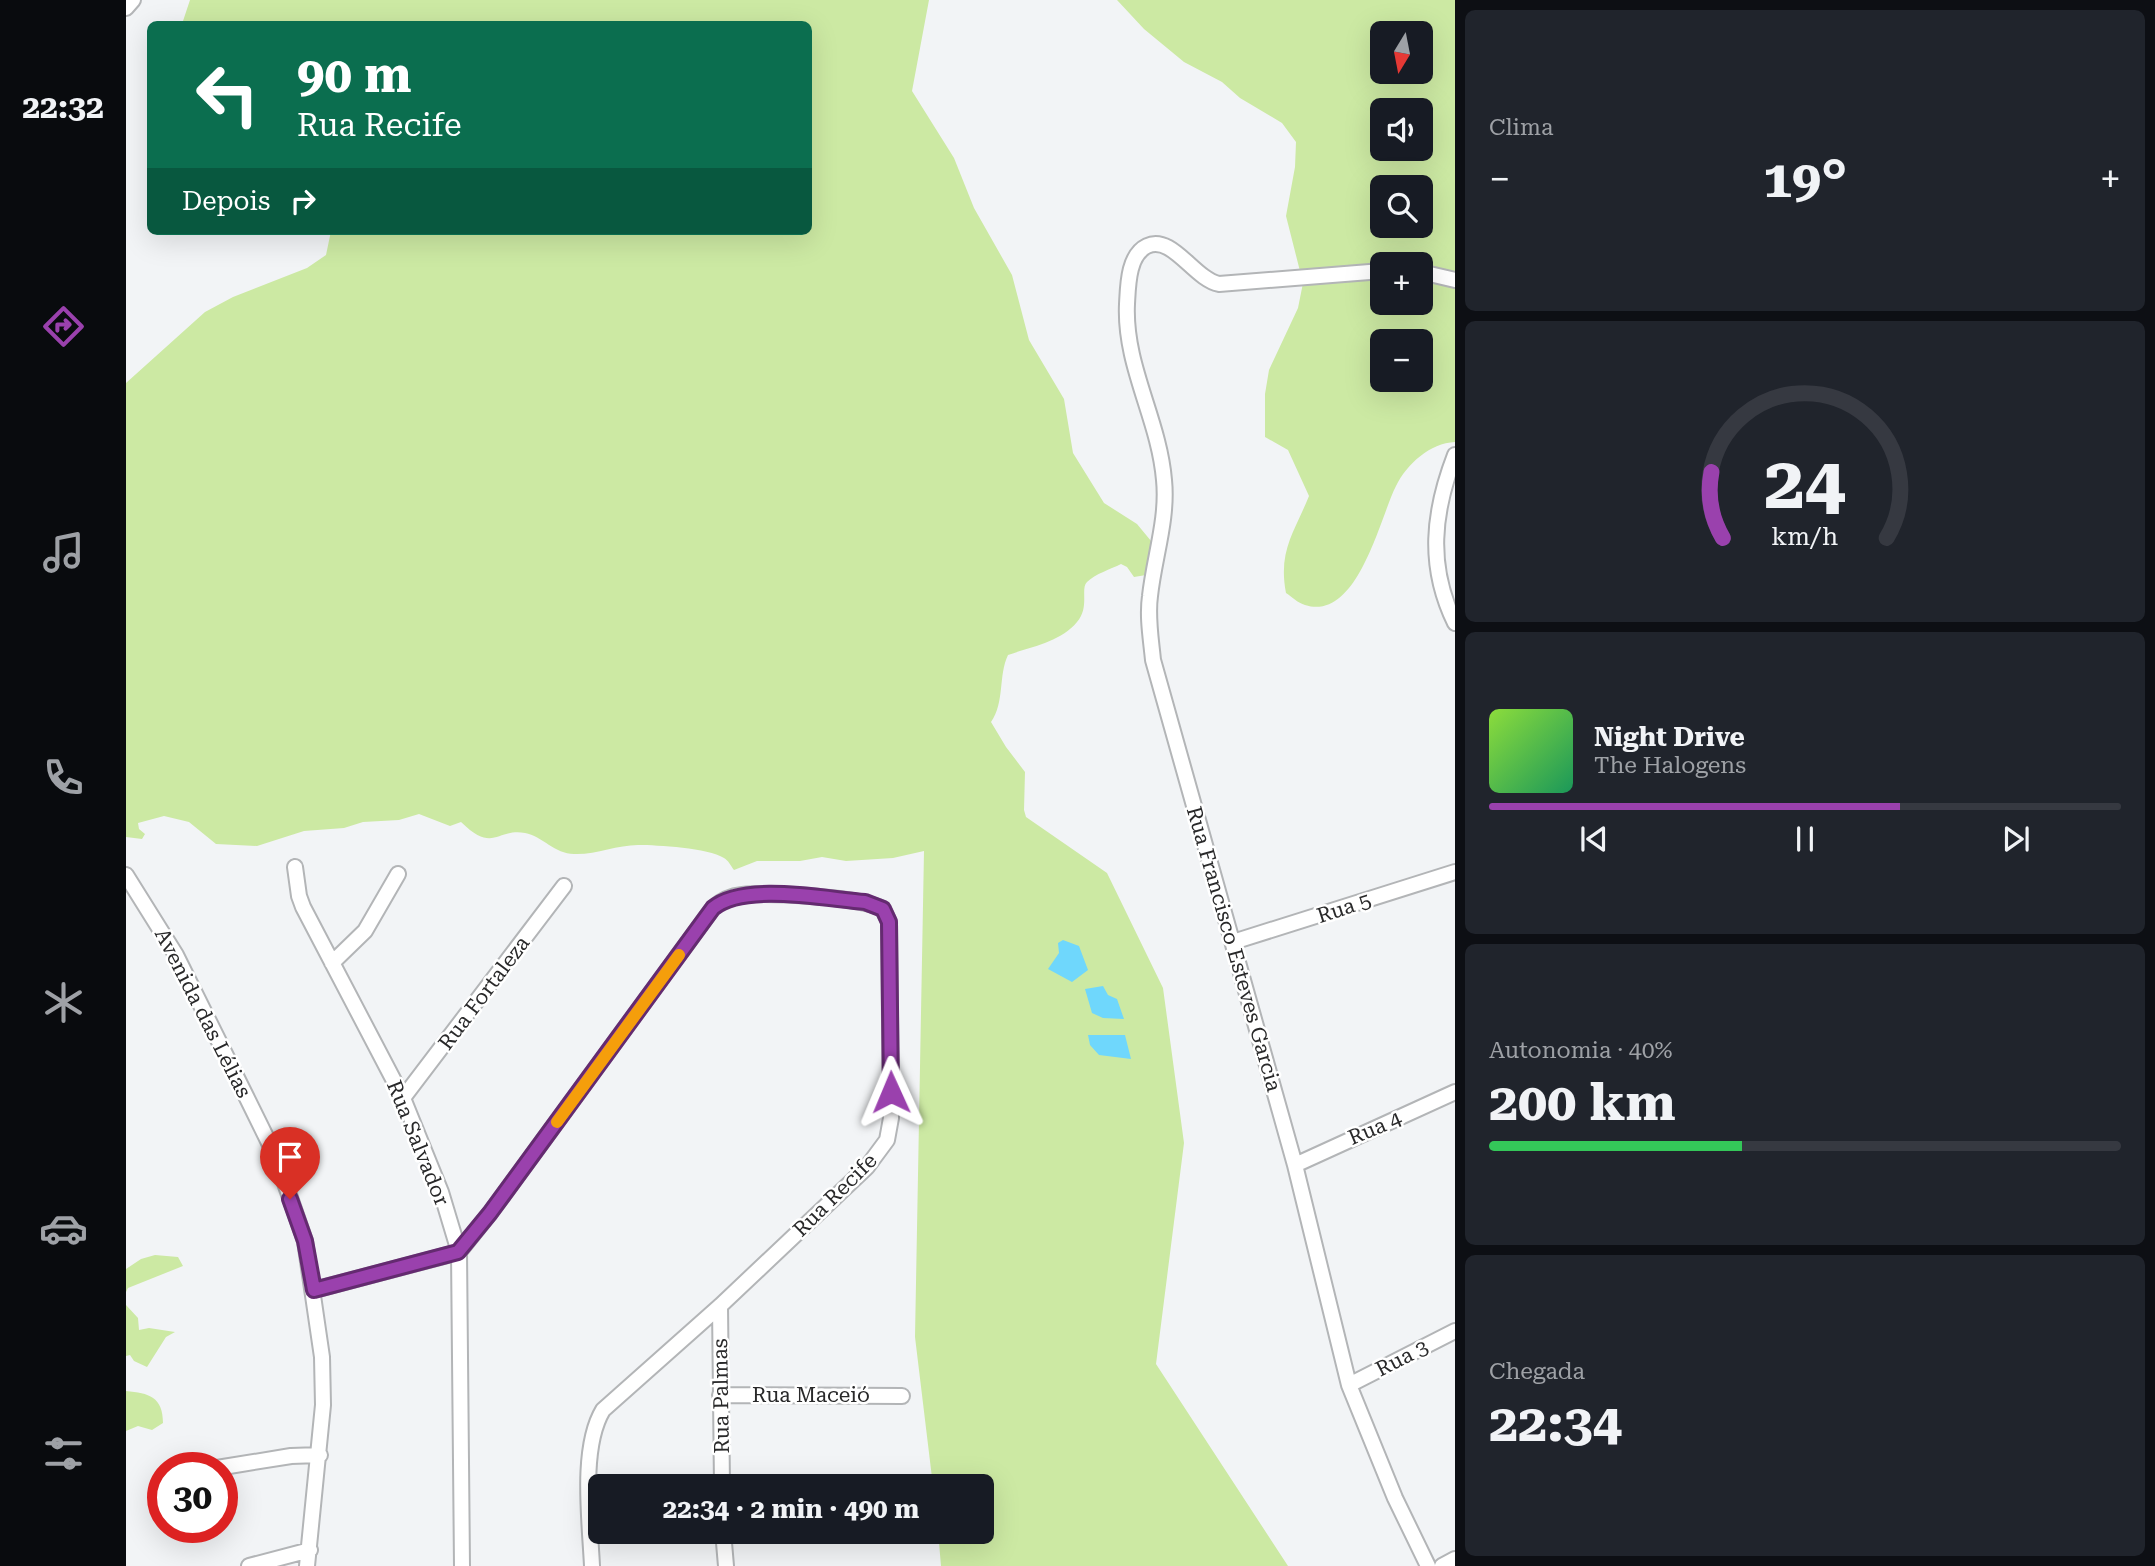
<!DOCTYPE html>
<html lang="pt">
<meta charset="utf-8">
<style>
:root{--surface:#171b24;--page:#20242c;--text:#f1f3f6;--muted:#9ea1a6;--line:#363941;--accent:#9a41ad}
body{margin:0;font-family:"Roboto Serif",serif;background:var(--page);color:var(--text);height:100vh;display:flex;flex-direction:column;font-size:26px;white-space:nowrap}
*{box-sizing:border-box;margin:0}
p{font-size:23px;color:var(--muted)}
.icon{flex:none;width:38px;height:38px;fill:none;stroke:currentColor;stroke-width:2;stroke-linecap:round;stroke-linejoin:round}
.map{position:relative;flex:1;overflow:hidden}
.panel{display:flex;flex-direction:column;gap:10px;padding:10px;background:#0d0f14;width:700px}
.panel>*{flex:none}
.hud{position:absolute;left:21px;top:21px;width:665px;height:214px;border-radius:10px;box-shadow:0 7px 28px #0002;background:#0b6e4f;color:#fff;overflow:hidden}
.needle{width:46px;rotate:190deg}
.controls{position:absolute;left:1244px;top:21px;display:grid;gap:14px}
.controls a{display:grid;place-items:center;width:63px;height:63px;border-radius:10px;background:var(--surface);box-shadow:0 7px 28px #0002;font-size:35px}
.speed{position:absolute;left:21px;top:1452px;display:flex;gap:14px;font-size:35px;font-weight:700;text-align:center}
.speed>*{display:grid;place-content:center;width:91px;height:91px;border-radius:50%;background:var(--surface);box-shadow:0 7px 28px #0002;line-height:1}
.speed .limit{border:10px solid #d22;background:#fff;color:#111}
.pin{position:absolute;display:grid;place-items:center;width:60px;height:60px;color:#fff;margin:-72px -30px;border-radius:50% 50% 50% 0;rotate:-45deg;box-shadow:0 0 7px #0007}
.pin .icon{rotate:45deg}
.me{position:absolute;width:77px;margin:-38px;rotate:359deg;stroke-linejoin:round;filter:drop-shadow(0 0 5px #0008)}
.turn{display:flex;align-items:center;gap:24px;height:147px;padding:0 35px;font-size:32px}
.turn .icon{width:91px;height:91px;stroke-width:2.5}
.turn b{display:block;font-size:49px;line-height:60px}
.then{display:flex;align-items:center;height:66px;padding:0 35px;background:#0003;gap:14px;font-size:26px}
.big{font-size:52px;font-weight:700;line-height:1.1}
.panel .card{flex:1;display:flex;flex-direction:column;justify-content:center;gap:10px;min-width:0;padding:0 24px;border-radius:10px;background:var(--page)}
.panel .dial{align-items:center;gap:0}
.dial svg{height:182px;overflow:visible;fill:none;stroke:var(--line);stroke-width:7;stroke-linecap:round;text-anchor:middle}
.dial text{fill:var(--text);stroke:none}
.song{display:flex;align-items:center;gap:21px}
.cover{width:84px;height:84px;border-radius:10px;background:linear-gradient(135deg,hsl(90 70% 55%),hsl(150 70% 35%))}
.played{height:7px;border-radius:4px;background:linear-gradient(90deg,var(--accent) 65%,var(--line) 65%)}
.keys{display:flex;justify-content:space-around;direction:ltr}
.heat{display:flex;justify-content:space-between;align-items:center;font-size:38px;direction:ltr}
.charge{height:10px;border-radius:5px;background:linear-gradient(90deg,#34c759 40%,var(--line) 0)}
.trip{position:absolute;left:462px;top:1474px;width:406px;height:70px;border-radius:10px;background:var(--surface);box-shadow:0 7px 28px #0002;font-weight:700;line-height:70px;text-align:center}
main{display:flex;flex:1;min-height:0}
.menu{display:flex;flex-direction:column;width:126px;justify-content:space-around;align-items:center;background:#090b0e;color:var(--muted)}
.menu .icon{width:49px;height:49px}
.menu .on{color:var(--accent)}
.menu b{font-size:32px;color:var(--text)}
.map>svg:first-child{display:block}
.green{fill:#cce9a3;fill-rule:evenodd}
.water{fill:#6fd7fc}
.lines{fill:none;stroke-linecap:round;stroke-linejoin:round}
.minor-casing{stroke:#b3b5b7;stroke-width:18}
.minor{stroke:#fff;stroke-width:14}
.route-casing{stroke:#642a70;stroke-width:18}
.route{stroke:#9a41ad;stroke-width:12}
.slow{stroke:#f59e0b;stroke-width:12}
.labels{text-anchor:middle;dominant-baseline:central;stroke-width:5;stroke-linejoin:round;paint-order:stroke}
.street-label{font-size:21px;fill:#29292a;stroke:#fff}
</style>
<main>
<nav class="menu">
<b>22:32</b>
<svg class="icon on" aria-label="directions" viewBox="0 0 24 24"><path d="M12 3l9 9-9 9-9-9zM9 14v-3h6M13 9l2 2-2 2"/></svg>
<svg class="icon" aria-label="music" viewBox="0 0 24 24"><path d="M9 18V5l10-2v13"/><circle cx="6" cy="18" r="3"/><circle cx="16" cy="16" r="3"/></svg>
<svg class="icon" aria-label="phone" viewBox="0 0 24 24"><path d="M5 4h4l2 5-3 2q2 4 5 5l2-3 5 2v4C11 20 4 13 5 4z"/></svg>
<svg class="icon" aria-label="climate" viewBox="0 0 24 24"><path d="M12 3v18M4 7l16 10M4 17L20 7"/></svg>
<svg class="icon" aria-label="car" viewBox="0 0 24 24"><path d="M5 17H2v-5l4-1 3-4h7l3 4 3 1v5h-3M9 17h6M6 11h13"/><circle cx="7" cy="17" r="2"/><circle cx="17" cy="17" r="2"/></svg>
<svg class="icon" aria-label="filters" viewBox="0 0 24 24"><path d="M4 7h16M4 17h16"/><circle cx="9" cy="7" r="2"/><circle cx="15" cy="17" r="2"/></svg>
</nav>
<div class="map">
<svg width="1329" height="1566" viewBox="0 0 1329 1566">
<rect width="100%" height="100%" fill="#f2f4f6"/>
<!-- green -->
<path class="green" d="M64,0H803L786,91L828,158L848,208L886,275L903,340L938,399L947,453L978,503L1011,524L1030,547L1026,565L1020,575L1008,577L1001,567L995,564C985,569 969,574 961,582C954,589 964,607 951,622C935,642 904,647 882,655C872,676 879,702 865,722L880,747L899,772L898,810L900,817L981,873L1037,988L1058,1143L1030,1364L1162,1566H815L812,1531H856V1486H807L789,1337L798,851L767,858L720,861L696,857L674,861H631L608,870C605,866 602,860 598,858C582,848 532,845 512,845C491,845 469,855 448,854C429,854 416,836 399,833C370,828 368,854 335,822L324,826L293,814L273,820L237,822L218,828L178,831L131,846L90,844L63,822L38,816L12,823L13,829L19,834L16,839L0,837V383L79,312L107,297L181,268L200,255L205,231H682V24H56Z
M991,0H1329V442C1304,443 1281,464 1270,486C1254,517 1232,622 1179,605C1172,603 1166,597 1160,593C1152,551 1168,533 1183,496L1162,450L1139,437V394L1143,370L1172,308L1177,283L1160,216L1169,167L1170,142L1156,123L1114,98L1096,82L1058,62L1018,29ZM1256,33H1295V72H1256ZM1256,110H1295V149H1256ZM1256,187H1295V226H1256ZM1256,264H1295V303H1256ZM1256,341H1295V380H1256Z
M29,1255L52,1257L57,1266L2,1288L0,1292V1269L15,1259Z
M0,1305L12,1318L13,1330L23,1328L49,1332L40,1337L21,1367L8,1361L4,1355L0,1356Z
M0,1391C23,1393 37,1397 37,1423L26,1430L12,1426L0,1431Z"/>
<!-- water -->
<path class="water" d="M937,940L953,946L962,970L946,982L922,969L933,953L932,943Z
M977,986L982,995L991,999L998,1019L977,1018L966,1013L959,989Z
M962,1035H999L1005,1059L973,1055L964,1045Z"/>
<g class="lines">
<!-- minor casing -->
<g class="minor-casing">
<path id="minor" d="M0,8L7,0
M1256,271L1093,284C1068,279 1046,234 1021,246C1002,255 1002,286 1001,304C998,366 1033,419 1038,480C1042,519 1028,558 1024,596C1021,617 1025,639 1027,660L1169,1165L1223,1385L1269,1498L1302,1566
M1295,272L1329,280
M1329,455C1307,512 1301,566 1329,623
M169,867L173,896L177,907L277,1098L315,1192L333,1252L336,1566
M0,875L50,955L117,1090L150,1157L179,1241L196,1357L197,1405L181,1566
M1107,942L1329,872
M206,963L239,931L272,874
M277,1098L438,886
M1169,1165L1329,1092
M188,1290L333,1252L364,1213L587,908C595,901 605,896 616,895C643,892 735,897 757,909L763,922L765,1118L761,1140L741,1167L594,1306L477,1410C454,1448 464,1522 466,1566
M594,1306L596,1486
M1223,1385L1329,1331
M594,1395L776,1396
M91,1468L165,1456L194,1455
M597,1531L600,1566
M773,1531L780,1533
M123,1566L184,1550
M1316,1566L1329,1559"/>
</g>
<!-- minor -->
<use href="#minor" class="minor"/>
</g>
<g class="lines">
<!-- route casing -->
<g class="route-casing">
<path id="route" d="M164,1199L179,1241L188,1290L332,1252L364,1213L587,908C618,882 700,899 739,902L757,909L763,922L765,1092"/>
</g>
<!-- route -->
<use href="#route" class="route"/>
<!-- slow -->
<path class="slow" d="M431,1122L553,955"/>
</g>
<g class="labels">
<!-- street labels -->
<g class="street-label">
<text transform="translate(1218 908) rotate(-18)">Rua 5</text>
<text transform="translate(1108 949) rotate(74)">Rua Francisco Esteves Garcia</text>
<text transform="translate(358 993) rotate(-53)">Rua Fortaleza</text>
<text transform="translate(77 1013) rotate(63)">Avenida das Lélias</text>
<text transform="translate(1249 1128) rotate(-23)">Rua 4</text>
<text transform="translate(292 1143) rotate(68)">Rua Salvador</text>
<text transform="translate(709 1195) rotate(-45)">Rua Recife</text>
<text transform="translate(1276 1358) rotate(-27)">Rua 3</text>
<text x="685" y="1395">Rua Maceió</text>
<text transform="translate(595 1396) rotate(-91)">Rua Palmas</text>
</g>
</g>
</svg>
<div class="controls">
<a><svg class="needle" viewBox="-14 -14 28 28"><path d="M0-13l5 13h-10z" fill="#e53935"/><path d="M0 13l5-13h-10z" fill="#9ea1a6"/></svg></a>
<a><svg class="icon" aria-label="sound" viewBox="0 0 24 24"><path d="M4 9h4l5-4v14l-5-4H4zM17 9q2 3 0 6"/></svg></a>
<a><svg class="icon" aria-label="search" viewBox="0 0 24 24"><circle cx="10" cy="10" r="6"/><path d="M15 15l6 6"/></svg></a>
<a>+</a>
<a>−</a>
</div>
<div class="speed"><div class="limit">30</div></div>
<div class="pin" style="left:164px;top:1199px;background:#d93025"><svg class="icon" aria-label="arrive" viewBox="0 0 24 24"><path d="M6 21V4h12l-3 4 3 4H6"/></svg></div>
<svg class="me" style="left:765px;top:1092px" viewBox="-20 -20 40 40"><path d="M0-17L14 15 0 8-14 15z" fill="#9a41ad" stroke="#fff" stroke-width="4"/></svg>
<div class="trip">22:34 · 2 min · 490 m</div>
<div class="hud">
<div class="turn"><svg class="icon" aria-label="left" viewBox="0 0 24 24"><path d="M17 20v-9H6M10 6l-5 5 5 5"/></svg><div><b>90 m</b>Rua Recife</div></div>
<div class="then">Depois<svg class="icon" aria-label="right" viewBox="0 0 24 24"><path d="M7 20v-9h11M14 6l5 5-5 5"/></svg></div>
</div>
</div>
<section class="panel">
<div class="card"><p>Clima</p>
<div class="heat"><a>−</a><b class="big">19°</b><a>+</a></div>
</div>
<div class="card dial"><svg viewBox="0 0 100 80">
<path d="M14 69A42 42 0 1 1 86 69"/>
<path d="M14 69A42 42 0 0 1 9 40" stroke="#9a41ad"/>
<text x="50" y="56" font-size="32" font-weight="700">24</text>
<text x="50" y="72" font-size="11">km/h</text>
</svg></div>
<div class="card">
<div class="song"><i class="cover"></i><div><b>Night Drive</b><p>The Halogens</p></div></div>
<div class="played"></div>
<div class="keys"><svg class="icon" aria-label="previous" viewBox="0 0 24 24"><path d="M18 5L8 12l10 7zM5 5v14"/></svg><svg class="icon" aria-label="pause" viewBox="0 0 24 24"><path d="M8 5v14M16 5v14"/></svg><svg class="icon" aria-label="next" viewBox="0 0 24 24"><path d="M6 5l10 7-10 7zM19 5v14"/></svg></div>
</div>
<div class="card"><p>Autonomia · 40%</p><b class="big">200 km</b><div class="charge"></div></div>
<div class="card"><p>Chegada</p><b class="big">22:34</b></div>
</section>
</main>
